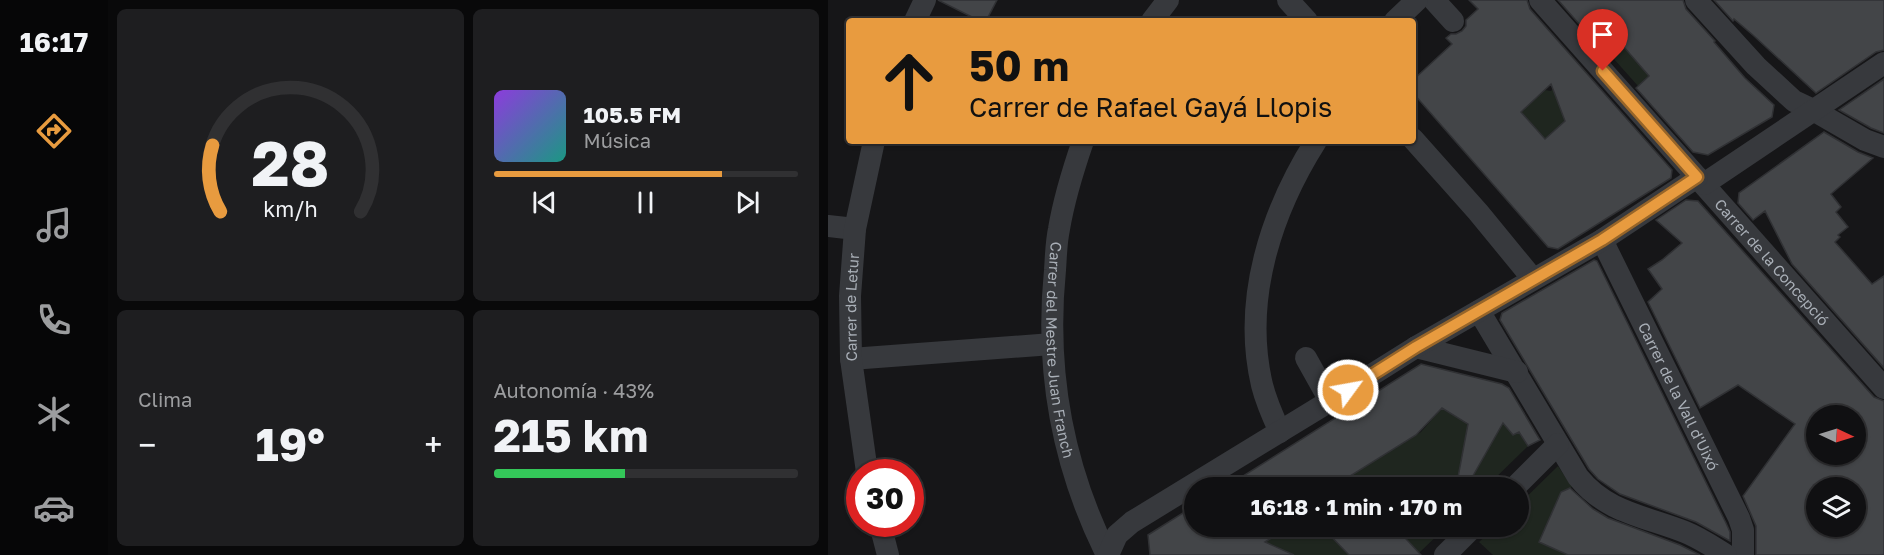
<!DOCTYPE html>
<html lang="es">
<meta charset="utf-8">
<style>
:root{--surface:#101012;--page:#1e1e20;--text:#f1f3f6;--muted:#9c9d9f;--line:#303032;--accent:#e89b3f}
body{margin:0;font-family:"Golos Text",sans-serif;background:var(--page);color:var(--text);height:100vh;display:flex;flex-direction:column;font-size:22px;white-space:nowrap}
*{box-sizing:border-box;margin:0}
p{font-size:20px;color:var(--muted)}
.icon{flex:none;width:33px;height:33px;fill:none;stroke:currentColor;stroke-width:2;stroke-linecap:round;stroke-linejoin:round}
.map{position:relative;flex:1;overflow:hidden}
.details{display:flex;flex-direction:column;gap:9px;padding:9px;background:#09090a;width:720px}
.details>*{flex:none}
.guide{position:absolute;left:18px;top:18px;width:570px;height:126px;border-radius:6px;box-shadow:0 2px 4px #0004,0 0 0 2px var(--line);background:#e89b3f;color:#111;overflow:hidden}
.needle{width:39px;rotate:94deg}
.tools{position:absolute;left:978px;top:405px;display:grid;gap:12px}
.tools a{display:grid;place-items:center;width:60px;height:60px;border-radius:50%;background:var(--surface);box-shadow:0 2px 4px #0004,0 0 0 2px var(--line);font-size:30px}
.speed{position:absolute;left:18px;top:459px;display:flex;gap:12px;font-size:30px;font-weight:700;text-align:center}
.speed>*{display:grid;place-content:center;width:78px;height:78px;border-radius:50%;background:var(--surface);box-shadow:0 2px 4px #0004,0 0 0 2px var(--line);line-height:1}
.speed .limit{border:9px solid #d22;background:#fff;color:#111}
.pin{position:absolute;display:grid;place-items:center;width:51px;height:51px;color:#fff;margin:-62px -26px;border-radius:50% 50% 50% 0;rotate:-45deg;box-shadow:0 0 6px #0007}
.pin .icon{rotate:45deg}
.me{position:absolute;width:66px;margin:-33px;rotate:58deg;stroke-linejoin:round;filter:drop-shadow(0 0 4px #0008)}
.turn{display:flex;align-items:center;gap:21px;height:126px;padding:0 24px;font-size:27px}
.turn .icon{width:78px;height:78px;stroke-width:2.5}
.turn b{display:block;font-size:42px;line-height:51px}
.big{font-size:45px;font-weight:700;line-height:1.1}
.details .card{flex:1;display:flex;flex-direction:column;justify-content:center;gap:9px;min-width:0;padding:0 21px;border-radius:9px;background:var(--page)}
.details .dial{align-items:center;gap:0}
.dial svg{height:156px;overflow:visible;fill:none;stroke:var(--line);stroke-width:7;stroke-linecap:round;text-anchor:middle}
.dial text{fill:var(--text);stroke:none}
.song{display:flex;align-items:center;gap:18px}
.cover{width:72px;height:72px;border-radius:9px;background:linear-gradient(135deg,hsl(270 70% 55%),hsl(170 70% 35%))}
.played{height:6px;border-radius:3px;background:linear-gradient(90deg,var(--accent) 75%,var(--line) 75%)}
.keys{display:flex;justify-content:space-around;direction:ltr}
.heat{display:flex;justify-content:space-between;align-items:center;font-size:33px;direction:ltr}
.charge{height:9px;border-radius:4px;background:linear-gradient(90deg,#34c759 43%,var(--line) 0)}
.details .tiles{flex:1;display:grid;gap:9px;grid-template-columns:repeat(2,1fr)}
.trip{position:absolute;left:356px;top:477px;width:345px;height:60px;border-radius:30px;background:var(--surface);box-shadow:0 2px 4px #0004,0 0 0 2px var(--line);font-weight:700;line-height:60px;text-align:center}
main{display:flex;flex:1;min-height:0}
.dock{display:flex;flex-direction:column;width:108px;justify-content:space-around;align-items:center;background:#060607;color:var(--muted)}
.dock .icon{width:42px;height:42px}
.dock .selected{color:var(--accent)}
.dock b{font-size:27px;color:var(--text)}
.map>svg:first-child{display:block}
.green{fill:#1f261f}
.building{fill:#434548;stroke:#303134;stroke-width:1.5;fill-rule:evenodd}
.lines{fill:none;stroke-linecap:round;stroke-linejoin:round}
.minor{stroke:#37393d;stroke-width:22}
.route-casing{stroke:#976529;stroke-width:15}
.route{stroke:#e89b3f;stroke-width:10}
.labels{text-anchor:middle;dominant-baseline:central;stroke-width:6;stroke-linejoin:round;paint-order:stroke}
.street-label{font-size:15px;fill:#a9afb7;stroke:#111113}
</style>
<main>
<nav class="dock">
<b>16:17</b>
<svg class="icon selected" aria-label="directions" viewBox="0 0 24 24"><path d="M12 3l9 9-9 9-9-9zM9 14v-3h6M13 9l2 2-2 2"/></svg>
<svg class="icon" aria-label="music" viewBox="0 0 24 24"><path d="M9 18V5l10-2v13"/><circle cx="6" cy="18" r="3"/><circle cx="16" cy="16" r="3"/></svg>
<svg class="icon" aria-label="phone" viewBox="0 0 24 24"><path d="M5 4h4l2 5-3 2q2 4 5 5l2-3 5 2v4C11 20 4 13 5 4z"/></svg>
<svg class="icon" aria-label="climate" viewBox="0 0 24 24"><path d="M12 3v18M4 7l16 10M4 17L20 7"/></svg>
<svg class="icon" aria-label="car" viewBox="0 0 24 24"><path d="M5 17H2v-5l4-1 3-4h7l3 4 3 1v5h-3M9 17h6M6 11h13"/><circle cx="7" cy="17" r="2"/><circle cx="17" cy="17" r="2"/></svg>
</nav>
<section class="details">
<div class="tiles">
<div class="card dial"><svg viewBox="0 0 100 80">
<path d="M14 69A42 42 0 1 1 86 69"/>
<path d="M14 69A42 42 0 0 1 10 35" stroke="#e89b3f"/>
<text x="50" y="56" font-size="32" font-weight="700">28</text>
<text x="50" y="72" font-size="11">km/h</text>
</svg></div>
<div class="card">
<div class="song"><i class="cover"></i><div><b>105.5 FM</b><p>Música</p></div></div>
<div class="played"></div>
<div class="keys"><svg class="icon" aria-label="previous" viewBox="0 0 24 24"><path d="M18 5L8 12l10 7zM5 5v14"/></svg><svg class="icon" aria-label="pause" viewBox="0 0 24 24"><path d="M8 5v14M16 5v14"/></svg><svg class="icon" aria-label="next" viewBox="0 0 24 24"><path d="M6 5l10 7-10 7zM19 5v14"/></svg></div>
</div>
<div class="card"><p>Clima</p>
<div class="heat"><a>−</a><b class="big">19°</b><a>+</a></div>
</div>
<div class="card"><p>Autonomía · 43%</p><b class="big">215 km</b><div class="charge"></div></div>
</div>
</section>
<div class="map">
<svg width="1056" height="555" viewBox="0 0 1056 555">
<rect width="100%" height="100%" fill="#161618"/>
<!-- green -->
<path class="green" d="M790,39L821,76L810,86L777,49Z
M725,89L751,129L704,152L679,125L717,90L723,91Z
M608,368L631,373L616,410L627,416L634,401L675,423L685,435L691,432L700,446L658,487L514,488L511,483L593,432L613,409L595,397Z
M730,466L744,487L733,492L741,555H665L651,542L668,527L690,526V505Z
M460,526H486L488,529L492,527L514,526L512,546L521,555H448L451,548L431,540Z
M566,527H618L591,553Z"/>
<!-- building -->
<path class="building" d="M110,0H169L158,21H152Z
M641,0H699L702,9L844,170L843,178L730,249L720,247L585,93V80L624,44L618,38L623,34H628L634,31L638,26V20L650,9ZM723,84L737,121L717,139L693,112Z
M730,0H855L858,9L887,41L886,42L917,78L946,105L944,117L880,155L865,152L808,88L821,76L789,39L775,51Z
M886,0H1056V50L1048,52L988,93L926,36L906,19L905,21Z
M1056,79V133L1043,128L1011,110Z
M996,132L1030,152L1045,158L1003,194L1013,207L1008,212L1020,227L1010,235L1012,237L1007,242L1044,284L1056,276V368L964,264L937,211L925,220L910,203L911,193Z
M858,200L870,201L1046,397L1056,401V555H928V526L915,496L967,424L910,385L872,408L820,302L834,289L820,269L834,260L854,243L828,220ZM988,416H1028V454H988ZM988,488H1028V526H988Z
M766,260L769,261L898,523L902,532V541L868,522L792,494L770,479L761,469L672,320L674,313Z
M593,364L674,384L681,388L712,440L700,446L691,432L685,435L675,423L638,488H628L640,424L614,408L588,435L503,488H396Z
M742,488L765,509L780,518L852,545L872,555H740L711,542L733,492Z
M366,506V526H462L437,542L466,555H322L320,535Z
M493,526H566L593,555H521Z"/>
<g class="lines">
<!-- minor -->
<g class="minor">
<path d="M460,0L479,21"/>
<path d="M606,0L625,21"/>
<path id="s1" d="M712,0L1056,388"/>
<path d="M868,0L928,66L966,101L985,110L1037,140L1056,147"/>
<path d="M87,21L97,0"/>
<path d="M324,21L340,0"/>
<path d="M567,21L589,0"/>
<path d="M585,139L650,212L705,279"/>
<path id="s2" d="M255,141C245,170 236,199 231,229C228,243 228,257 227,270C217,370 234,465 279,555"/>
<path d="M876,184L1056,63"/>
<path d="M0,226L27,229"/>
<path id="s3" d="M774,240L911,518L915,530V555"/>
<path d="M651,311L750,477C779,513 817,516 857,532C872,538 885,547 898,555"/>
<path d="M588,347L689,372"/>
<path d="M478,358L502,401"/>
<path d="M23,359L224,344"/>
<path d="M452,432C445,417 438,401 434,385C414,300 443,212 488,141"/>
<path id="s4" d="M39,472L23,359L22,296L27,229L46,141"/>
<path d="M686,488L730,444"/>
<path d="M52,524L60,555"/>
<path d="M280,555L289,535L304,522L502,401L588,347L774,240L869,177"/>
<path d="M617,555L646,526"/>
</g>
</g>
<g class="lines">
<!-- route casing -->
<g class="route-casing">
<path id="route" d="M520,390L588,347L774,240L869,177L775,71"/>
</g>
<!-- route -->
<use href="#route" class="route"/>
</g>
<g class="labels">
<!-- street labels -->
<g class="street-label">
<text stroke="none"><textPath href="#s1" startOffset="350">Carrer de la Concepció</textPath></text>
<text stroke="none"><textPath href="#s4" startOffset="166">Carrer de Letur</textPath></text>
<text stroke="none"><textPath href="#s2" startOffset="213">Carrer del Mestre Juan Franch</textPath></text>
<text stroke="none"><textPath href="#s3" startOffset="174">Carrer de la Vall d'Uixó</textPath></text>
</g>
</g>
</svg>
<div class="tools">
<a><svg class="needle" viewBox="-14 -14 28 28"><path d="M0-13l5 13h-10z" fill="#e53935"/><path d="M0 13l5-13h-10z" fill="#9c9d9f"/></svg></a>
<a><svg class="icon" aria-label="layers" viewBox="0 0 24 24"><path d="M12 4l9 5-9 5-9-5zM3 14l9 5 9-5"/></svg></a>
</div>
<div class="speed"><div class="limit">30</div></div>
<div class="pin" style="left:775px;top:71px;background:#d93025"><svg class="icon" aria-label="arrive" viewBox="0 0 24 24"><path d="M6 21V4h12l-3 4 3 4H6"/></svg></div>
<svg class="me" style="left:520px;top:390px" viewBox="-20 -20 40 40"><circle r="17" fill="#e89b3f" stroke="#fff" stroke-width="3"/><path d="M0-11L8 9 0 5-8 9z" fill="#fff"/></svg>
<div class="trip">16:18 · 1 min · 170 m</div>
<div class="guide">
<div class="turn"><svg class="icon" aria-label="ahead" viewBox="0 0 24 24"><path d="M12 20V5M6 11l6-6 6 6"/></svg><div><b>50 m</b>Carrer de Rafael Gayá Llopis</div></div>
</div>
</div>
</main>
